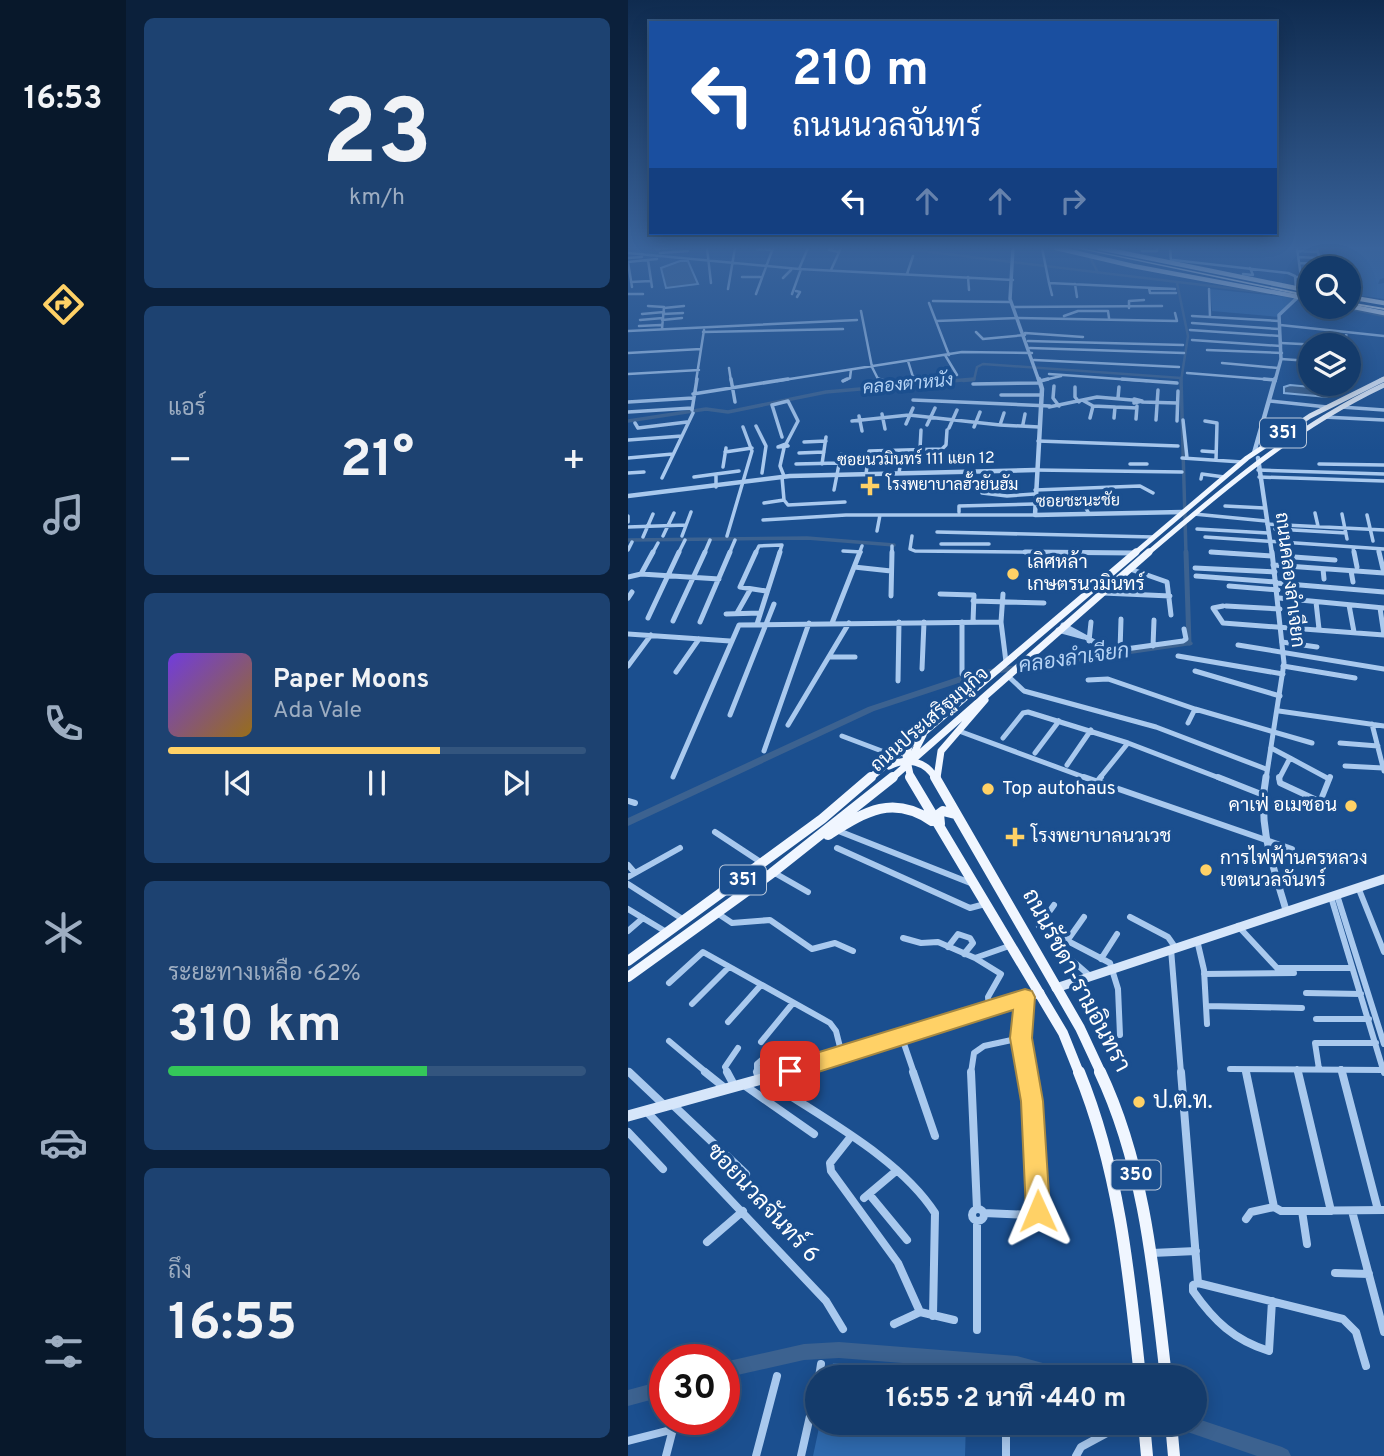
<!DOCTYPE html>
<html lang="th">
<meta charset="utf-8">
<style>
:root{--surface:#143b6b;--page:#1d4271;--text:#f1f3f6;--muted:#9dadc1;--line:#33557e;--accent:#ffd166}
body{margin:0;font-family:Overpass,Sarabun,sans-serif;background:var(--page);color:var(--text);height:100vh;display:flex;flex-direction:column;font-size:26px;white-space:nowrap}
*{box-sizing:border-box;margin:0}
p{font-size:23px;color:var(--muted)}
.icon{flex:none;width:38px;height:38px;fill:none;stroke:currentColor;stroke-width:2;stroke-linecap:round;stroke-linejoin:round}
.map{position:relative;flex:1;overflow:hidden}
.side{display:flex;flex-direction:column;gap:18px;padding:18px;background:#0b203b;width:502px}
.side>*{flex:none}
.guide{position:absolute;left:21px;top:21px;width:628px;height:214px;border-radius:0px;box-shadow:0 4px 18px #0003,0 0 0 2px var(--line);background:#1a4fa0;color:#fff;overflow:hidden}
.tools{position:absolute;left:670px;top:256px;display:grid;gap:14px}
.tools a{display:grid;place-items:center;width:63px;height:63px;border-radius:50%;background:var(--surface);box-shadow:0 4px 18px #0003,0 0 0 2px var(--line);font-size:35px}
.speed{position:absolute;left:21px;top:1344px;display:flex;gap:14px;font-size:35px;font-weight:700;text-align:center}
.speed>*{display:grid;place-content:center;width:91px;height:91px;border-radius:50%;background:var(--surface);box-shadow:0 4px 18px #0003,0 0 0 2px var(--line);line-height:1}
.speed .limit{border:10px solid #d22;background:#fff;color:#111}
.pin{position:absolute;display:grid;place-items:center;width:60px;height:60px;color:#fff;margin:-30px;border-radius:14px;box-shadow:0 4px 10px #0006}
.me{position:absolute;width:77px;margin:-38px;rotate:359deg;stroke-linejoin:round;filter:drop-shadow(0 0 5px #0008)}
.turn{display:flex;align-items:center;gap:24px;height:147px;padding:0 28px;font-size:32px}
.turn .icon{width:91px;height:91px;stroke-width:2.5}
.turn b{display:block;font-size:49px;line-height:60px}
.lanes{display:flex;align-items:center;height:66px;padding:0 28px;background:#0003;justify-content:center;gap:35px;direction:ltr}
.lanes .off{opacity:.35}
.big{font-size:52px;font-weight:700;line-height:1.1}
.side .tile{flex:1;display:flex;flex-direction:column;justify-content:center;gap:10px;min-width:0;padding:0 24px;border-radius:10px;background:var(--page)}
.side .dial{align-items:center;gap:0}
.dial b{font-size:91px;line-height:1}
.song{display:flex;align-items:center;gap:21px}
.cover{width:84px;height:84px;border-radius:10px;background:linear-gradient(135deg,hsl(260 70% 55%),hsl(40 70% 35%))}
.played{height:7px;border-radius:4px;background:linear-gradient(90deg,var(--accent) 65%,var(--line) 65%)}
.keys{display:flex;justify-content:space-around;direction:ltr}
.heat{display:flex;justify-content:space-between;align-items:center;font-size:38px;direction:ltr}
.charge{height:10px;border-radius:5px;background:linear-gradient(90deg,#34c759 62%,var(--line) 0)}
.trip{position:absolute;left:177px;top:1365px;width:402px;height:70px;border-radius:35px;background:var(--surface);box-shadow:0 4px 18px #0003,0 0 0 2px var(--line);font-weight:700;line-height:70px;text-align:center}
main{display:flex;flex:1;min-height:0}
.dock{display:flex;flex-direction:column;width:126px;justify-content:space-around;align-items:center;background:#08182b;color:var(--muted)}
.dock .icon{width:49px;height:49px}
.dock .active{color:var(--accent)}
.dock b{font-size:32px;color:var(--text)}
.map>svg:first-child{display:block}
.green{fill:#2e69ad}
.water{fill:#3c6290;stroke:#9cc4f0;stroke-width:2}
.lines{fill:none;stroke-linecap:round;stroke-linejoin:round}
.canal-far2{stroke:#3c6290;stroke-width:2.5}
.canal-far1{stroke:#3c6290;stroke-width:3.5}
.canal{stroke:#3c6290;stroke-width:5}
.river{fill:#3c6290;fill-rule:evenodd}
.minor-far4{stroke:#a9c9ee;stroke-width:2.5}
.minor-far3{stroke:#a9c9ee;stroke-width:3.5}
.minor-far2{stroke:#a9c9ee;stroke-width:5}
.minor-far1{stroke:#a9c9ee;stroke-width:6}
.minor{stroke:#a9c9ee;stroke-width:8}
.tertiary-far3{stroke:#a9c9ee;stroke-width:3.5}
.tertiary-far2{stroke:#a9c9ee;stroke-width:4.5}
.tertiary-far1{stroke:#a9c9ee;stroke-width:5}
.tertiary{stroke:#a9c9ee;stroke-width:7}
.secondary-far1{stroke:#d6e6fa;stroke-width:9}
.secondary{stroke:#d6e6fa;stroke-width:11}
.primary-far4{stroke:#f0f6ff;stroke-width:4.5}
.primary-far3{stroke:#f0f6ff;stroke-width:5}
.primary-far2{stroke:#f0f6ff;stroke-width:7}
.primary-far1{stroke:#f0f6ff;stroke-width:10}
.primary{stroke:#f0f6ff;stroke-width:12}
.motorway{fill:#fff;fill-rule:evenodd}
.route{fill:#ffd166;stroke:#a68842;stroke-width:2}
.poi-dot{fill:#ffd166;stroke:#1b4f8f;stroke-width:2.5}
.labels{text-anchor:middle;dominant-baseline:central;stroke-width:7;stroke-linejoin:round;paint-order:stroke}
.far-street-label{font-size:16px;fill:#fff;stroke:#1b4f8f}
.far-poi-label{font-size:16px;fill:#fff;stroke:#1b4f8f;text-anchor:start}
.far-water-label{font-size:18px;font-style:italic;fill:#b5d3f5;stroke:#1b4f8f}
.shield{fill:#1b4f8f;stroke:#bbcadd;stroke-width:2}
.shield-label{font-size:18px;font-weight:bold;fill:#fff}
.poi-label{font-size:19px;fill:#fff;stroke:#1b4f8f;text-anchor:start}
.street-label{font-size:19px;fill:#fff;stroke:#1b4f8f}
.water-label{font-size:21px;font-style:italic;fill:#b5d3f5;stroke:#1b4f8f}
.near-street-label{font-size:23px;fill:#fff;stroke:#1b4f8f}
.near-poi-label{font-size:23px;fill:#fff;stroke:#1b4f8f;text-anchor:start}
</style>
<main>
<nav class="dock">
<b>16:53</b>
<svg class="icon active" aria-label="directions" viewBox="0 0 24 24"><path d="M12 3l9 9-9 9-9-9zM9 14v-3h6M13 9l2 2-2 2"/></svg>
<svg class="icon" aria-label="music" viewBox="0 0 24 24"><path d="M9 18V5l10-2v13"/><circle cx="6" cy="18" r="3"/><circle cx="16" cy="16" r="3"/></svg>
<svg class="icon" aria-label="phone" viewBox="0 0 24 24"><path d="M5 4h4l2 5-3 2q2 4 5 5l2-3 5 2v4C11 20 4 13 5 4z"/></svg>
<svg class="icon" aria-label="climate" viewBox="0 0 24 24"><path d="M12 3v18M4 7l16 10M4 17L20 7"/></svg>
<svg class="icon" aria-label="car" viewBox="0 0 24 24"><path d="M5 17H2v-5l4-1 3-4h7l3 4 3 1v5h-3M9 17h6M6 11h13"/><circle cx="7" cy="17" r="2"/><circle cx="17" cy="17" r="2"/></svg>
<svg class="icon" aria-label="filters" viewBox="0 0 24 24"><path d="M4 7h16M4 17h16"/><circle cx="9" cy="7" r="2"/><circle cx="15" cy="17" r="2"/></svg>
</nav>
<section class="side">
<div class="tile dial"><b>23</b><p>km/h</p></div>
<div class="tile"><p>แอร์</p>
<div class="heat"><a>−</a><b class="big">21°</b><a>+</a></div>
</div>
<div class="tile">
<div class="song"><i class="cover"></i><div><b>Paper Moons</b><p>Ada Vale</p></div></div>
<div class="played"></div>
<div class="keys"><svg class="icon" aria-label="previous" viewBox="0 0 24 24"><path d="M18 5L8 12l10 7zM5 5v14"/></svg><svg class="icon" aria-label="pause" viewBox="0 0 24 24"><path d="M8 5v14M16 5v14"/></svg><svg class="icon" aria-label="next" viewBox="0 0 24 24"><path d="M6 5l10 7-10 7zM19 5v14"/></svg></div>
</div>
<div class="tile"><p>ระยะทางเหลือ · 62%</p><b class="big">310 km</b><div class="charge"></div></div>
<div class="tile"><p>ถึง</p><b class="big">16:55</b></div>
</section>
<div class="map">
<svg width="756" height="1456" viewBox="0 0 756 1456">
<rect width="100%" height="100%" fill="#1b4f8f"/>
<!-- green -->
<path class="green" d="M694,248H756V278L752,279L750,284L756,283V299L721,294V268H698Z
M582,289L667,298L651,317L584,311Z
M205,1363L341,1364V1377H202Z
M192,1423H338L337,1456H185Z"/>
<!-- water -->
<path class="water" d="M52,261H60L70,284L38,288L33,268Z
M662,385L715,390L699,397L656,393V387Z"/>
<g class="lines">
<!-- canal-far2 -->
<path class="canal-far2" d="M269,248L641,293
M691,248L697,268
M470,273L463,259L479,248
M549,283L560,336L553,381
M709,306L756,316
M335,381L346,380L349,367L355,364L553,378"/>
<!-- canal-far1 -->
<path class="canal-far1" d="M553,379L558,554
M0,421L78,409L100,412L198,392L346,379
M0,540L179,538L266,545"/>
<!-- canal -->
<path class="canal" d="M558,552L561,643"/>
<!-- river -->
<path class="river" d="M561,640L565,643L564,645L352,676L246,711L0,826V818L240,707L348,671Z
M211,1342L389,1356L437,1369L443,1371L445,1377H408L389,1372L211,1358L176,1360L96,1378V1362L176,1344Z
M37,1380V1396L0,1406V1390Z
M567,1418L654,1447L660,1450L663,1456H629L551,1429L549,1423H567Z"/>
<!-- minor-far4 -->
<path class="minor-far4" d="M79,248L83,283
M205,248L201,250L211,252
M414,248L421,283L547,289
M542,248L543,261
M28,249L44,248
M129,249L143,250
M514,251H529V248
M669,251L690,252
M0,253L171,269L385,280
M32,253L60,251
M670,257L691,258
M0,258L14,257
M20,260L24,287
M545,260L660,273L667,276L668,288
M0,262L29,259
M0,262L4,287
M671,263L693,264L689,248
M171,269L180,248
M203,270L213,248
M279,274L285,256
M615,274L625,275L622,268
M114,277H132
M340,277L341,290
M667,277H673L669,248
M155,278L163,270
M3,282L22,281
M421,283L424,295
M447,284L449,297
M521,288L522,293H548
M100,289L107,248
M581,289L582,317
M168,291L172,292L169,297
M0,294H15
M128,294L145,248
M164,294L173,269
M305,301L383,302
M301,303L321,355
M20,306L36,307L34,329
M385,307L534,306
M36,308L56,306
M501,308V301L516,300
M233,311L244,367L251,381
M14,314L36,312
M35,314L55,313
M436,316L450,311H480L481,318
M564,316L651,321
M12,320L35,318
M34,320L54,318
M308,321L390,318L549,321L547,313
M564,323L651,329
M652,325L756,336
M11,326L33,325
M562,330L652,336
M0,331L229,320
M75,332L215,329
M348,332L355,339L397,335
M718,332L719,345
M397,333L455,337
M564,340L653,346
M400,341L555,345
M653,343L693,345
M402,348L556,353
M579,350L654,353
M0,353L73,349
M317,355L329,375
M653,359L682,361
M406,360L551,367
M280,361L285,377L301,376
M594,363L650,368
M101,368L103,381
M559,373L647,380
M0,374L71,370
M421,374L519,381
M68,381L76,330
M149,381L334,352L404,353
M215,381L222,378L223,370
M412,381L433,376"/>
<!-- minor-far3 -->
<path class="minor-far3" d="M103,379L107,402
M250,379L262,383
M494,379L549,383
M636,379L647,380
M215,381L219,379
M412,381L420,379
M345,384L412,383
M426,386L425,398L431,406
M447,387V397L451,402
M65,394L160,379
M373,395H414
M490,398L491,387
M506,399L514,401L506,403Z
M285,400L422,406
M456,401L465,406L509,408
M641,401L699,407
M0,402L65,398
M514,402L549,403
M421,407L469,397L504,400
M713,407L756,410
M64,410L69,379
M0,412L64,408
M254,414L257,429
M231,416L234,431
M696,417L756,420
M462,418L465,406
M486,418L487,407
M508,419L509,406
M528,420L530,390
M555,420L559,458
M224,421L281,415L372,425L376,413
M549,421L550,391
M577,421L589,423L588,460
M7,423L10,428L59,422
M278,424L285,408
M395,424L397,414
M299,425L307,408
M372,425L411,427
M128,426L138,446L134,473
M346,427L352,412
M321,428L329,410
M154,437L144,405L160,401L170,421L158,444
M0,440L54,436
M410,441L550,446
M176,442L198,441
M158,444L160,446L150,447Z
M156,448L152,466L156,476
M292,449L293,430
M574,451L588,452
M97,452L124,448
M171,453L196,452
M0,458L45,454
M554,458L614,462
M168,464L211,463
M194,464L198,437
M502,464H519
M691,464L756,465
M95,467L98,448
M407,470L554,472
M630,470L756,474
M0,473L16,472
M271,473L274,454
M238,474L241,451L314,449L318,445L319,430
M66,477L88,474
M631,477L756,481
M34,478L65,413
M573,479L574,474L596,477
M88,487V474L111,471
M206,490L213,454
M407,490L512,486L525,493
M354,493L379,496L406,494
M453,498L461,514
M156,500L160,505L217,502
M136,503L156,500L154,477
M597,506L636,508
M331,512V506L406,504
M687,513L690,526
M566,514L638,521
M714,514L719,539
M739,515L745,541
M0,516V522
M135,520L218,515H407
M639,524L756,530
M0,527L58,525
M569,529L640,533
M647,529L718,533
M249,531L252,515
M309,532L525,537
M35,536L46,513
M54,536L63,512
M99,536L124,451L115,427
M284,536L282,549L287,551L507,553
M15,537L25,514
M577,537L756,549
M313,544H361
M725,547L726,554
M750,549L751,554
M0,550L4,542
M215,551L233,552
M583,552L610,554
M24,554L30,543
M50,554L57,540
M76,554L82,540
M101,554L107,540
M127,554L131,546L154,545L151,554
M231,554L234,546
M264,554V546"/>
<!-- minor-far2 -->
<path class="minor-far2" d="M128,552L112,587L138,591
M397,552L507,553
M583,552L644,556
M726,552L729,567
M751,552L755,569
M666,557L707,560
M645,565L756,573
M226,567L263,571
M567,568L647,572
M502,569L539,582L543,615
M695,569L696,579
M723,571L725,582
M13,574L25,552
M568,576L648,582
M0,577L13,574L91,579
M648,583L756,592
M601,586L650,590
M475,593L542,596
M312,594L346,595L345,622
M375,594L373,622L378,662
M263,596L264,552
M0,598L4,592
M651,598L756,608
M345,601L416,603
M688,602L691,629
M721,605L726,632
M595,606L585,608L595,623L756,635
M598,606L652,609
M752,608L756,635
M109,613L122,590
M98,614L132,613
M20,618L51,552
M45,621L77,552
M72,622L102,552
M334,622V674
M204,623L232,552
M129,624L152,552
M435,625L483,651L555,641L558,639L556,629
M430,630L456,637
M0,634L102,641
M461,641L463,622
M654,642L689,647
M610,645L756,669
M525,646L526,620
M492,651L493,619
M550,656L655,674
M203,657H227
M0,666L23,635
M655,666L727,678
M294,669L296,622
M567,671L652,696
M48,672L71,639
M380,676L396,691L528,727L638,769
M460,680L480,679L567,709L684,743
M270,681L271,622
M651,711L756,726
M102,715L146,604
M560,723L567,709
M744,724L756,771
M160,725L221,623
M331,731L461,779
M214,736L267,756
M375,738L395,713L400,712L500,743L594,779
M712,743L750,746
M643,748L662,758L651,779
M136,751L181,623
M407,753L431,721
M662,758L701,779
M439,765L463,730
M717,766L755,768
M45,777L111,625L373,622
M471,779L500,743"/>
<!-- minor-far1 -->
<path class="minor-far1" d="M456,777L664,849
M590,777L633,794
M651,777L652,783L695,803
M469,782L473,777
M694,797L702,777
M0,801L7,803
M208,830L345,884
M87,832L134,863
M209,848L342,908L357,904
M0,865L7,873
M145,872L180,892
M0,877L52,848
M0,884L56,920
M730,887L756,952
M709,895L756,1044
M703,897L756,1073
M426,905L411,926L482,963L490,989L492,1035
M0,909L40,933
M89,913L104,923L142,920L184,949L207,943L225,951
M502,917L540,937L547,947
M610,926L649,968H721
M0,931L15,918
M275,938L293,943L310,942L347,958
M569,940L576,970L579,1024
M439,941L456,917
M320,947L330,934L342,938L345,943L336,954
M543,949L553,1073
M473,959L489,934
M446,962L462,976
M576,974L666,973
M41,983L75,952L202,1023L208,1031L214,1055
M678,993L733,994
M397,997L393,1038L399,1073
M64,1004L101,967
M578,1006L674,1008
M361,1008L360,997L373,974L347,958L384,945
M688,1019H741
M100,1022L133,985
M273,1035L286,1073
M41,1041L79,1073
M133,1042L165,1003
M602,1069L755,1070
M669,1069L670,1073
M691,1069L687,1043H748
M713,1069L714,1073
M618,1070L619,1073
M0,1071L2,1073
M100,1073L97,1067L110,1048
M129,1073V1064L144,1051
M343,1073L346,1053L356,1046L393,1038"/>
<!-- minor -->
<path class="minor" d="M1,1072L36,1105
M77,1072L97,1088
M99,1072L106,1085
M129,1072L132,1080
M285,1072L307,1136
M343,1072L349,1209
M553,1072L570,1283L565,1285V1291C586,1321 606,1340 641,1351L644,1301
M618,1072L646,1207L653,1211L756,1210
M670,1072L703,1211
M714,1072L750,1210
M138,1080C192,1117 271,1157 307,1213L305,1316
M116,1085L186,1134
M45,1105L118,1174
M18,1111L198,1301L215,1329
M0,1132L35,1169
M221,1139L202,1163L203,1171L270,1263L292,1312L326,1320
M241,1194L279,1240
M236,1198L268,1171
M344 1215a6 6 0 1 1 12 0a6 6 0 1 1-12 0Z
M674,1211L679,1244
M724,1211L756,1332
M356,1213L403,1215L410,1211L404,1101L399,1072
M618,1219L623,1212L646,1207
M349,1221V1330
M79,1242L115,1211
M524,1253L568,1251
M707,1273L741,1274
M570,1283L715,1319L728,1332L738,1366
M266,1324L292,1312
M191,1377L193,1364
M378,1423V1456
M0,1441L74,1422
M38,1456L45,1429
M128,1456L149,1376
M173,1456L189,1385
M448,1456L453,1447L479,1433"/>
<!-- tertiary-far3 -->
<path class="tertiary-far3" d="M385,248L382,299L411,381
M647,381L653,359L651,315L671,296"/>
<!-- tertiary-far2 -->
<path class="tertiary-far2" d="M411,379L414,389L407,515L555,512
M626,453L647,379
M630,458L644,554
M0,496L162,476L407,470"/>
<!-- tertiary-far1 -->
<path class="tertiary-far1" d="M638,779L656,663L644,552"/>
<!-- tertiary -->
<path class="tertiary" d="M638,777C629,824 645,866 658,910"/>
<!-- secondary-far1 -->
<path class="secondary-far1" d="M428,988L756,879
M154,1073L412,993"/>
<!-- secondary -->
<path class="secondary" d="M0,1116L159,1072"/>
<!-- primary-far4 -->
<path class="primary-far4" d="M428,248L505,266L682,299
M471,248L682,291
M721,297L756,303
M721,306L756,313
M752,381L756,379"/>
<!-- primary-far3 -->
<path class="primary-far3" d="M506,554L619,458L682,416L756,379
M519,554C594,490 667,427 756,385"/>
<!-- primary-far2 -->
<path class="primary-far2" d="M281,746L278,756L283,779
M282,761L295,735
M261,766C280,757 298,761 308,779
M309,778L313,751L357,700
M241,779L508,552
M263,779L521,552"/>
<!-- primary-far1 -->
<path class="primary-far1" d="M282,777L435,1033L451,1073
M307,777L452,1028L473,1073
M312,824L311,814L315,811L327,814
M200,835C237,812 264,794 304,821
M0,961L194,819L243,777
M0,977L144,873L265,777"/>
<!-- primary -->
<path class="primary" d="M451,1072C491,1170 501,1272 512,1377
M472,1072C517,1167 526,1274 538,1377
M516,1423L519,1456
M543,1423L546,1456"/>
<!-- motorway -->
<path class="motorway" d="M447,248H453L682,295V297Z
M721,302L756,308V310L721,304Z"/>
</g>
<!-- sky -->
<linearGradient id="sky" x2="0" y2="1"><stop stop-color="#0f2b4f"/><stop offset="0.55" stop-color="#39639b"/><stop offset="1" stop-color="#39639b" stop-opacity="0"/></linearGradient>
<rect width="756" height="451" fill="url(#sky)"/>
<!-- route -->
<path class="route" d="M397,989L404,991L407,997L404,1038L415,1101L422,1211L418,1219L410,1223L401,1219L398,1211L393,1101L382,1038L385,1010L162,1081L154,1078L151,1071L154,1064L162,1061Z"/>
<!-- markers -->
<g class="poi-dot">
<path d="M238.5 475.5h7v7h7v7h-7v7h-7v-7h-7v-7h7z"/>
<circle cx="385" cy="574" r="7"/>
<circle cx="360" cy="789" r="7"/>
<circle cx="723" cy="806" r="7"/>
<path d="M383.5 826.5h7v7h7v7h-7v7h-7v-7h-7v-7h7z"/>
<circle cx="578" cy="870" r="7"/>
<circle cx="511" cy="1102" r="7"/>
</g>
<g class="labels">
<!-- far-street labels -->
<g class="far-street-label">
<text transform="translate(288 460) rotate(-1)">ซอยนวมินทร์ 111 แยก 12</text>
<text transform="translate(450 502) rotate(-1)">ซอยชะนะชัย</text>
</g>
<!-- far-poi labels -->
<g class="far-poi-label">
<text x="258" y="486">โรงพยาบาลฮั้วยันฮัม</text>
</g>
<!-- far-water labels -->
<g class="far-water-label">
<text transform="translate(280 385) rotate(-5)">คลองตาหนัง</text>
</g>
<!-- shield labels -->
<g class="shield">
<rect x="632" y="418.5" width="46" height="29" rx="5"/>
<rect x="92" y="865.5" width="46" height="29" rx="5"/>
<rect x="483.5" y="1160.5" width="49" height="29" rx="5"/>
</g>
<g class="shield-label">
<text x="655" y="433">351</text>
<text x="115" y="880">351</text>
<text x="508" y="1175">350</text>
</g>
<!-- poi labels -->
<g class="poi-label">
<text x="399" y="563">เลิศหล้า<tspan x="399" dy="22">เกษตรนวมินทร์</tspan></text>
<text x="374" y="789">Top autohaus</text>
<text x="709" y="806" text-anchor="end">คาเฟ่ อเมซอน</text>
<text x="403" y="837">โรงพยาบาลนวเวช</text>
<text x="592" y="859">การไฟฟ้านครหลวง<tspan x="592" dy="22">เขตนวลจันทร์</tspan></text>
</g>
<!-- street labels -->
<g class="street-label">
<text transform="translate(661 580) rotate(83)">ถนนคลองลำเจียก</text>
<text transform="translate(302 720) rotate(-41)">ถนนประเสริฐมนูกิจ</text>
</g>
<!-- water labels -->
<g class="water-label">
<text transform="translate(446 659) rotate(-8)">คลองลำเจียก</text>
</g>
<!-- near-street labels -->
<g class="near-street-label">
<text transform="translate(447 981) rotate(62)">ถนนรัชดา-รามอินทรา</text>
<text transform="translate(134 1204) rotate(47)">ซอยนวลจันทร์ 6</text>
</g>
<!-- near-poi labels -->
<g class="near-poi-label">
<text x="525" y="1102">ป.ต.ท.</text>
</g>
</g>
</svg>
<div class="tools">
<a><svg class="icon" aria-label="search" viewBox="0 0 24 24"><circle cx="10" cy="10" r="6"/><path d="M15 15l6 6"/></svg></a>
<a><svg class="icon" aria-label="layers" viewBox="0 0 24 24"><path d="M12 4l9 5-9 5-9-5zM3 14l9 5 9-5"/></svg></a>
</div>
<div class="speed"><div class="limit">30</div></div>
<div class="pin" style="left:162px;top:1071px;background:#d93025"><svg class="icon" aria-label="arrive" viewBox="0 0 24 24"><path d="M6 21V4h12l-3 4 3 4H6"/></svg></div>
<svg class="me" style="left:410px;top:1211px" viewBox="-20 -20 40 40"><path d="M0-17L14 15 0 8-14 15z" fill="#ffd166" stroke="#fff" stroke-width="4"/></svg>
<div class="trip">16:55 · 2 นาที · 440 m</div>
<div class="guide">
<div class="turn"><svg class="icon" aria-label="left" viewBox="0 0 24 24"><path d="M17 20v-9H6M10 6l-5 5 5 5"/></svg><div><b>210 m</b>ถนนนวลจันทร์</div></div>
<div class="lanes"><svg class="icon" aria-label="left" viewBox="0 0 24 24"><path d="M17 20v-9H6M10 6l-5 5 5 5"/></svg><svg class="icon off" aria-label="ahead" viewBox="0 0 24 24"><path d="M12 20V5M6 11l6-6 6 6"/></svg><svg class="icon off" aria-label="ahead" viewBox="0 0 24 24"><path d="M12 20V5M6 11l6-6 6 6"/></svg><svg class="icon off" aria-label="right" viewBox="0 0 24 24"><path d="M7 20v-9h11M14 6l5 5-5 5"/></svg></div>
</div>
</div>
</main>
